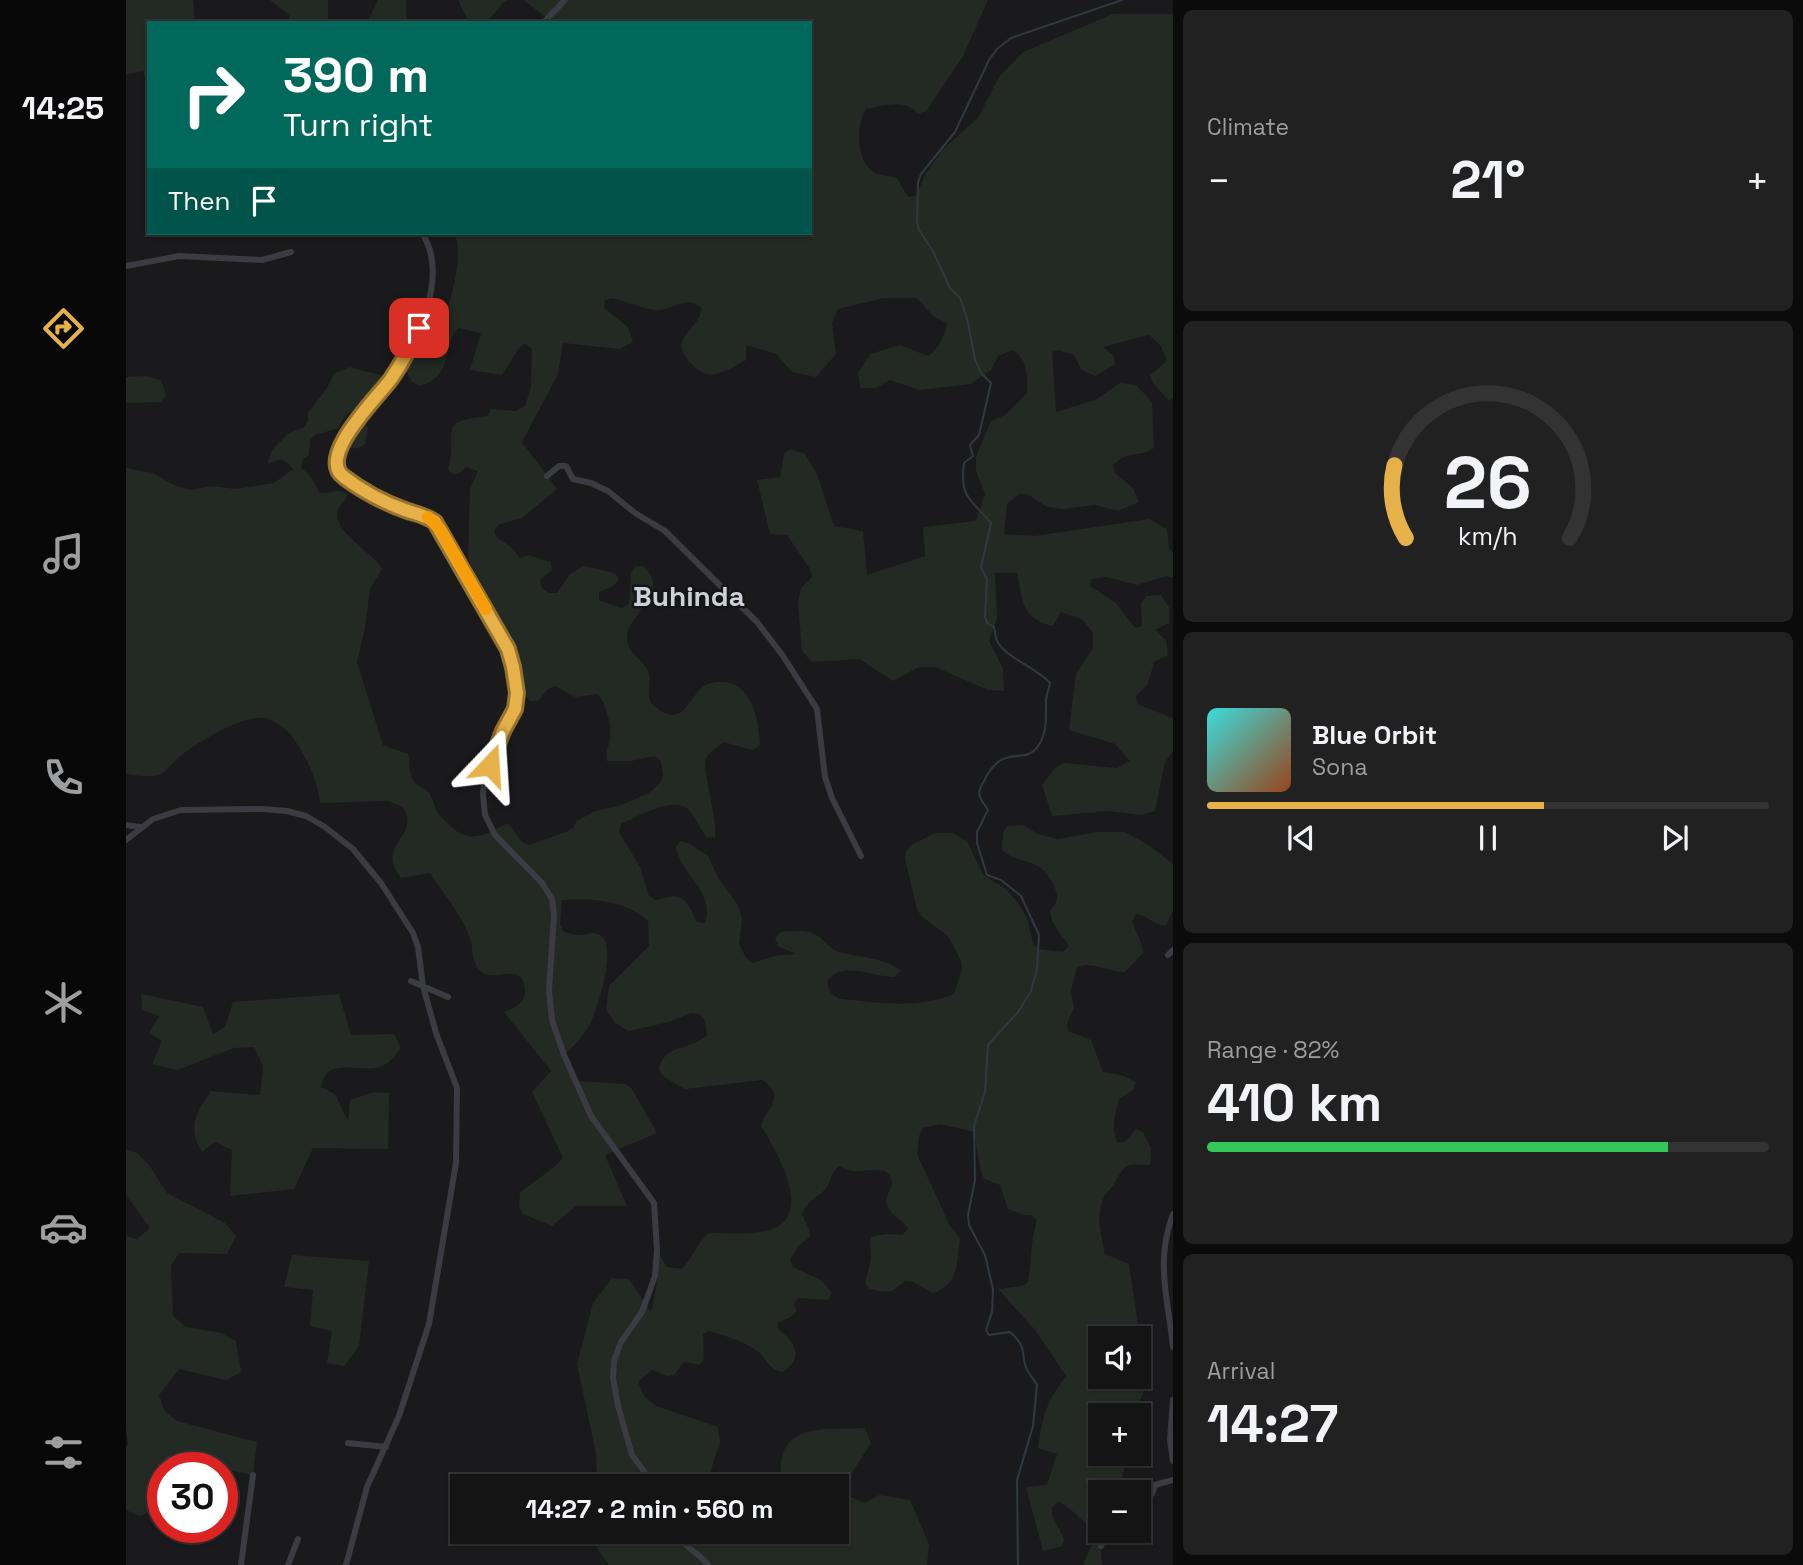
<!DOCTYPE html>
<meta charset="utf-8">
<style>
:root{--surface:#141415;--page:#212122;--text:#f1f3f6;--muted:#9d9ea0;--line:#333334;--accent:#e6b148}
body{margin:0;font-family:"Space Grotesk",sans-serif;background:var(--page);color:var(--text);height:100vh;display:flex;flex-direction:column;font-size:26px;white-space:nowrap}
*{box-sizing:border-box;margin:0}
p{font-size:23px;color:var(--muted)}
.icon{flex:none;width:38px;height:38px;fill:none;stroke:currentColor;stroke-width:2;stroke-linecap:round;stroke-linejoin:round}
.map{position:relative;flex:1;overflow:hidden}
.details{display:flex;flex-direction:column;gap:10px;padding:10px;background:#0b0b0c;width:630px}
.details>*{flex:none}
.guide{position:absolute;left:21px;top:21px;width:665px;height:214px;border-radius:0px;box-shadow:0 2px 5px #0004,0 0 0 2px var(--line);background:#00695c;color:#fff;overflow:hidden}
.controls{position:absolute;left:962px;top:1326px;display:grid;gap:14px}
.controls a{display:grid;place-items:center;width:63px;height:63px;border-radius:0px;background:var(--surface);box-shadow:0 2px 5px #0004,0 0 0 2px var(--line);font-size:35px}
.speed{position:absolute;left:21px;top:1452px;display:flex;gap:14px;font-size:35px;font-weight:700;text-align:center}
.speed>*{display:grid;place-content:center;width:91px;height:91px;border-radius:50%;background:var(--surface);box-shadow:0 2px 5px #0004,0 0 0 2px var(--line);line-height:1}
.speed .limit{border:10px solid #d22;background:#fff;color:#111}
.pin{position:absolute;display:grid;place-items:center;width:60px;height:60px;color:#fff;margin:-30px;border-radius:14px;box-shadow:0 4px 10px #0006}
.me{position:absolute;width:77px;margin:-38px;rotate:20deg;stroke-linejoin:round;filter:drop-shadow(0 0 5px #0008)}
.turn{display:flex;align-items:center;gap:24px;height:147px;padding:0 21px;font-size:32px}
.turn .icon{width:91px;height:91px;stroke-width:2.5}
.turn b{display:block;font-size:49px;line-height:60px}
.then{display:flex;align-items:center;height:66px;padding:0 21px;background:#0003;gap:14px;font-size:26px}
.big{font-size:52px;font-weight:700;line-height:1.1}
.details .tile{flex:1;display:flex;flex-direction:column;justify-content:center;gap:10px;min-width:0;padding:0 24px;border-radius:10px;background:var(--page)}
.details .dial{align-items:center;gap:0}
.dial svg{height:182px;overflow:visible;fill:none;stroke:var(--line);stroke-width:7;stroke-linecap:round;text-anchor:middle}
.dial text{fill:var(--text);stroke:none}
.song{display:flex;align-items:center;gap:21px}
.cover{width:84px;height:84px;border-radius:10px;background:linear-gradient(135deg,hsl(180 70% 55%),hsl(20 70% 35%))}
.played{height:7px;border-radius:4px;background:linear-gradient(90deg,var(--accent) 60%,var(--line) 60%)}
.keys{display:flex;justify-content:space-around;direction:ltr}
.heat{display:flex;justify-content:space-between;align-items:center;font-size:38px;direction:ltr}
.charge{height:10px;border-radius:5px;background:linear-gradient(90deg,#34c759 82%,var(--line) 0)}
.trip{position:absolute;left:324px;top:1474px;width:399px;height:70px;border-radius:0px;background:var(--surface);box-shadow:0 2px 5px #0004,0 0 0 2px var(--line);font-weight:700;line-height:70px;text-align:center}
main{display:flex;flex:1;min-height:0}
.dock{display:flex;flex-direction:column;width:126px;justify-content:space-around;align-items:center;background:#080808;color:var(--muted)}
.dock .icon{width:49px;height:49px}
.dock .active{color:var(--accent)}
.dock b{font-size:32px;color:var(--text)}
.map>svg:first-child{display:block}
.green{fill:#222a23;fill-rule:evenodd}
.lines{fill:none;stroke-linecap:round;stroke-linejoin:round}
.stream{stroke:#30393f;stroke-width:2}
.minor{stroke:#3b3c41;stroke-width:6}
.route-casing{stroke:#96732f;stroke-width:18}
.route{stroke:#e6b148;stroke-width:12}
.slow{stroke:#f59e0b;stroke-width:12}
.labels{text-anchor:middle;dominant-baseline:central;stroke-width:5;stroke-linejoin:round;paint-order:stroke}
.quarter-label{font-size:28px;font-weight:bold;fill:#ced0d7;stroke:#151517}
</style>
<main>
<nav class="dock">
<b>14:25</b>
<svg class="icon active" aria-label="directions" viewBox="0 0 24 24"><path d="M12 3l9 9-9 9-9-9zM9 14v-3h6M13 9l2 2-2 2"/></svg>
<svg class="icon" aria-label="music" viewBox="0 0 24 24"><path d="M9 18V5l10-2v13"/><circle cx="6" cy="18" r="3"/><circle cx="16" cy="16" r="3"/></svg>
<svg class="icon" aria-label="phone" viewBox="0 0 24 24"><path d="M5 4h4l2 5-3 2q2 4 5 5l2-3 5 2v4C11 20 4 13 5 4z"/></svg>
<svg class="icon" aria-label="climate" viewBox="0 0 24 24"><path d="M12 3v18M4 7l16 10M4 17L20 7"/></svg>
<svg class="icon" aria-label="car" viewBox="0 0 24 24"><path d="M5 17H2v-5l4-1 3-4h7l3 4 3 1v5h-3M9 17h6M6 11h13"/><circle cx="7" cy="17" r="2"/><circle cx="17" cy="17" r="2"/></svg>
<svg class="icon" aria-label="filters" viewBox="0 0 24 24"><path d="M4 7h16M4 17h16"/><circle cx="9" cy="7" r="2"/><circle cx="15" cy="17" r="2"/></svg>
</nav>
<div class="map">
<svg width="1047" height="1565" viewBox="0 0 1047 1565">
<rect width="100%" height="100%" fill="#1a1a1c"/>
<!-- green -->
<path class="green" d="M0,0H67L69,23H23V90L17,71L0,75Z
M144,0H202V23H164L163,15Z
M252,0H280L281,23H241Z
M332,0H382L377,3L360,23H343Z
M397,0H862L836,58L800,111L792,114C780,98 757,106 740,109C730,126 729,161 749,173C755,176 765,176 771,178L782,197L790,196L799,175L817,149L852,118L873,77L897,52L987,14H1047V398L1043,401L1027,383L1024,375L1041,361L1035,346L1023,335L977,347L988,356L989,364L969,376L955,369L948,355L933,350L926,351L930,412L969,400L994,383L1010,385L1026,402L1028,448C1012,459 1006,448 987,465L989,473L1007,488L1013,502L992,511L969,505L937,509L921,507L901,494H893L881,504L878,534L909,536L1023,519L1041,529L1043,548L1047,553V578L1041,576L1011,585L980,577L965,579L964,586L990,603L1009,628L1016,626L1015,603L1020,596L1035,595L1043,607V623L1029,630L1040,640L1042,655L1028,662L1022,684L1010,696L1011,704L1047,718V751L1039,762L1029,811L1015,815L982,811L926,816L916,785L930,767L937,763L991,768L1004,761L989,744L943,730L950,674L967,648V633L957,620L935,612L927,626C895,619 897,601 891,573H869L871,619L863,641L877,668L878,691L862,690L809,667H793L767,681L733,659L686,662L676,651L672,603L675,588L686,577L684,569L661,535L644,534L631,480L654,477L658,454L664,449L679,454L691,474L708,526L737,531L741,575L799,556L797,527L850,521L859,494L850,471V456L865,421L879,415L901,393C901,376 903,361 887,350L872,356L865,370L845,384L794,390L764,380L750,388H734L732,373L744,354L774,345L802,356C812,350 819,336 821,323L807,316L791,298H758L712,309L706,323L710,354L690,377L666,372L650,354L620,345V360C595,374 579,385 560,357C556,352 554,348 556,342C561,330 573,323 576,309C563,295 551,307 535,310C525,312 498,301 487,298L479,300L478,308L502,327L507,342L493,349L437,343L432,374L396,442L431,489L396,518L374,524L368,530L370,537L384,546L394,558L402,555L425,562L426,570L414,580L416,588L423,593H431L444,574L458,566L489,573L493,580L487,586L473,592V600L496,608L503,604L505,573L510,566H517C546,593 505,611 501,635C499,652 516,658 522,671C526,679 522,688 523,697C524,703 528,706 532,709C561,729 563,691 582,684C623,671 633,716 634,745L627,750L597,742C592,747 584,752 580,758C575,767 592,819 589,837L581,838C574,829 569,817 563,810C548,795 511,817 495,824L493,832L514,867L523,896L530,900C558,891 560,899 571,922L579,923C589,890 555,876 550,847L554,841L562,843L582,856L593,879L612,905L616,919L613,944L620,958L626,963L648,956L670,954L652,946L649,938L655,932C663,932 674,930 682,932C696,934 702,949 713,952C731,957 762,958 775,971L768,977C747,977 716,960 701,981C702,992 706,996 716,999C755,1003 791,1009 828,994L836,969L835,961L822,936L795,916L791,909L779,859L780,851L785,845L809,833H826L841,841L857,875L880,889L892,903L901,918L907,943L912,949L937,952L943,946C936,935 924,923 924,910C932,903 933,897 928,886C914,854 894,867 876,850L877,833L881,826L897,825L912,834L932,839L971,832H998L1021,844L1047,864V910L1040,926C1026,925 1022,915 1010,914L1006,922L1016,945L1017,953L999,972C982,972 967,961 951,967L945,991L948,1008L941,1023L942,1031L965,1040L977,1072L995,1075L1010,1082L1007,1090L993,1099C989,1113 985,1128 991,1142H999L1010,1129L1017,1132L1025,1148L1024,1165C995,1163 1000,1165 986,1187C984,1190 981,1192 979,1195C969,1214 975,1235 979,1254L1003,1264L1020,1378L1017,1394L1006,1416H975V1454H999L998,1470L991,1493H975L973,1530L976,1565H957C959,1558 964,1551 966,1544C970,1527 945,1509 932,1501L926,1507V1515L938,1539L936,1546L917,1551L900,1487L921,1485L931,1454L912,1448C917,1415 920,1402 940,1376L909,1330L872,1289L896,1286L902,1282C906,1260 904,1242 911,1221L906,1215H898L882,1209L874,1185C870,1183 862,1181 858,1178C854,1174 850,1141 848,1132L815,1124L797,1128L793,1136L791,1154L824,1226L834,1238C831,1262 833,1285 807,1293L787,1282L779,1281L766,1291L758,1292L743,1289L739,1283L745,1260L744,1237L760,1234L776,1235L782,1229C777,1219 765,1216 761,1205C758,1196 765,1191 766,1184C766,1163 740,1172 729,1171C724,1171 718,1168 713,1166C706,1172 706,1177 702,1185C696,1197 682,1197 676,1215L683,1229L684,1237L672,1246L664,1260L667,1267L696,1281L706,1293L702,1300L672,1298L668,1304L671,1311L665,1317L651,1323L653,1330C670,1342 678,1359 656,1372C640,1368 642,1358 631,1351C617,1341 600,1336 583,1331L577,1334L578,1358L574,1365L558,1362L548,1375L541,1376L526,1370L512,1382L518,1396L530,1406L592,1427L594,1442L584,1473L596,1486H471L470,1454L451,1364L467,1303L486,1278L503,1279L525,1312L532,1278L531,1250L541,1267L556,1269C566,1259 573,1239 584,1233C602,1233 622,1235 639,1231C692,1220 651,1152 635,1126C639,1110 662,1096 636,1080L559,1089L538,1077L533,1070C537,1043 565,1051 581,1035L579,1020L573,1014L565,1013L543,1022L503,1031L489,1023L480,1010L483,986L523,946L522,921C499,900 466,898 436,900L434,925L437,931C442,933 448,935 453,935C460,935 467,931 474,935C493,945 470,1017 460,1031C454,1040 445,1048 438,1056L450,1081L500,1084L506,1089L531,1133L479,1155L501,1206H450L426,1226L397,1214L393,1208L394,1193C408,1180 425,1172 437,1158L406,1092L425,1071L378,1012C388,1008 400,1003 399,990C397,960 370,983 356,972C344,962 348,950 344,938C336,915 317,893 304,873L275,878C248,843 296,837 277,807L262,801L194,803C191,779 180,755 165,735C160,729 147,719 139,718C117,714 68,744 52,758C46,763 40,773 32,775C23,778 10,775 0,774V468L27,473L48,485L64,490L87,486L109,489L148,483L167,469L162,463L155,459L141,464L146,450L163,433L178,427L182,421V413L201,388L208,374L223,367L254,375L258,382L236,414L242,429L239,444C231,450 226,450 218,444L217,432L226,412L220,415L212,428L190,435L184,439L183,455L177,459L175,467L186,478L193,492C205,495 211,487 222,494C220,500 216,503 213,508C202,530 249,553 256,569L244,589L239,628L231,662L257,745L282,754C284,761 283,768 285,775C287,786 298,786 303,793C307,799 308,807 312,813C314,817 320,821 323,825C344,845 360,835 382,823L396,842L403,845L440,832L447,828L451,821L469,811L493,806L523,793L534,783L537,775L535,761L529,756L505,761H481C479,751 483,747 484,738C486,726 480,704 472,694L449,697L429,686L422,689L412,701H404L399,695L393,673V650L383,637L351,579L342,557L344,489L352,471L340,467L335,472L328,475L322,470C333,429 308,422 362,416L365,409L390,411L399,406L405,388L406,349L399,344L393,348L376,375L344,370L355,333L332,328C314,350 329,375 294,386C286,383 283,378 280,370C268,342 277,339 291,315L319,321C324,298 339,254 328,233H684V23H428ZM975,1339H1013V1377H975Z
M19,376L35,380L40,395L35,402L0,403V377Z
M15,994L77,1007L87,1034L99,1027L107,1002L213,994L225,1035L268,1034L275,1048C271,1053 266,1060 260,1064C239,1078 201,1052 195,1087L209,1094L222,1121L224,1100L247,1092L263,1093L262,1149L187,1148L168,1189L104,1196L106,1150L89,1142L76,1152C61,1128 70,1112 85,1091L134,1095L137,1066L128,1047L108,1048L51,1070L26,1064L36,1041L23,1033L33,1016L16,1010Z
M0,1149L11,1153L23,1165L41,1193L99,1223L110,1236L101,1254L53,1253L45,1266L47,1316L60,1327L95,1333L110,1341L115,1372L100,1380L53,1369L33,1395L38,1410L51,1421L131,1442L127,1475L103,1470L96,1472V1468H37C37,1495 42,1507 13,1516L0,1510V1448L2,1444L0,1429V1236L11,1239L24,1228L0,1195Z
M166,1255L243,1261L233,1346L218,1366L201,1363L206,1331L184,1326L187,1290L158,1287Z
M739,1428L745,1443L720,1482L725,1497L739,1503L753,1495L784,1500L803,1544L801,1565H483L471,1548V1531H710V1486H653C654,1477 654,1466 656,1457C664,1422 712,1430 739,1428Z"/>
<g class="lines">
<!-- stream -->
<path class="stream" d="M892,1565L891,1480L907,1426L911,1385C908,1380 904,1375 901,1370C893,1353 904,1350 884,1332L863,1335L860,1330L866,1312L867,1289L859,1255L843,1225L842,1215L849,1180L848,1126L859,1092L862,1045L892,1012L905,991L911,969L913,935L895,896L875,880L861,875L851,843V832L862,810C860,806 855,801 854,797C852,791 855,786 858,781C877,741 898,767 912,746C921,734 920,718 920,704C919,697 923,690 924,683C911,668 874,655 870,638C869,634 869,630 868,627L861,623L859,617L861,579L855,567L865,523C846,500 833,498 838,463L847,456L844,445L853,435L865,383L855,373L849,359L841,318L834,298L824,288L807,251L793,230L791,221L792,182L795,174L829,132L863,60L871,49L885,38L996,0"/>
<!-- minor -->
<path class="minor" d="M417,23L439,0
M296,233C324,276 291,345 263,382C244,406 210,435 210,468C220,484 258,502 277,510C289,514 298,514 308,522L382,649L387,667L391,693L389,709L370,748L358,782L357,794L359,815L369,835L416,883L426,899L428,915L423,990L426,1020L438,1055L465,1116L528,1203L531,1250L529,1276L516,1312L495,1342L488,1361L487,1378L492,1406L506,1455L529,1486
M0,266L53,256L136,260L165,252
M421,476L433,466H440L447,479L465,483L482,491L509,513L539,531L631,622L657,656L691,709L699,777L706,798L735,856
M0,825L14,827
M0,840L27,819L55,810L136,809L161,811L180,816L199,827L227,849L255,883L287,933L292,947L297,986L310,1033L331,1088L330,1163L303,1324L273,1416L241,1487L220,1565
M1042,955L1047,950
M285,981L322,997
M1047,1214C1029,1262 1042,1298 1047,1347
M1047,1400L1044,1440L1047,1461
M222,1443L260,1447
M1013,1499L1026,1494L1029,1485L1047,1480
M549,1531C556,1547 573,1552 582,1565
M975,1546L984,1531
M115,1565L127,1475
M162,1565L172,1539"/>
</g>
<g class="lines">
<!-- route casing -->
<g class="route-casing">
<path id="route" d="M293,328C285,346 276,363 265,379C251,398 190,457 218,477C235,490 259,503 279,510C290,514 299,515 309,522L382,649L387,667L391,693L389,709L377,731L364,765"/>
</g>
<!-- route -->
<use href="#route" class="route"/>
<!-- slow -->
<path class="slow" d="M302,517L314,529L360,609"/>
</g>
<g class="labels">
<!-- quarter labels -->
<g class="quarter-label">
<text x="563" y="596">Buhinda</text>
</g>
</g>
</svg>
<div class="controls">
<a><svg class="icon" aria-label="sound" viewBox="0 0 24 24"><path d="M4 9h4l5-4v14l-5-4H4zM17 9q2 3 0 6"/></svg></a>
<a>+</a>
<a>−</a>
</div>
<div class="speed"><div class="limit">30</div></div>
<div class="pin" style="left:293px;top:328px;background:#d93025"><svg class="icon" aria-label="arrive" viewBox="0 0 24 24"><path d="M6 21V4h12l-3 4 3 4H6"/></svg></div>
<svg class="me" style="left:364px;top:765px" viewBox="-20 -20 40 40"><path d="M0-17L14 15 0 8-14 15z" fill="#e6b148" stroke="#fff" stroke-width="4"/></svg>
<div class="trip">14:27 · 2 min · 560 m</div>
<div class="guide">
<div class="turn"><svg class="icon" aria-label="right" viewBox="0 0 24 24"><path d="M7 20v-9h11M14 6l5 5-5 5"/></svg><div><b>390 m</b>Turn right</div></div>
<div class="then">Then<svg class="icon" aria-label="arrive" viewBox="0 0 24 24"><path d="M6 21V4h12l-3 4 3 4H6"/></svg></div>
</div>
</div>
<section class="details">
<div class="tile"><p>Climate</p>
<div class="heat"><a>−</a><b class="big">21°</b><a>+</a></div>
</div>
<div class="tile dial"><svg viewBox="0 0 100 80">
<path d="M14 69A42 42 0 1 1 86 69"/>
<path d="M14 69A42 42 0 0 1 9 37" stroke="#e6b148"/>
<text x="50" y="56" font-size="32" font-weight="700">26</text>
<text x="50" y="72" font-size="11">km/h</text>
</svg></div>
<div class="tile">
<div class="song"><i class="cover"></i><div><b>Blue Orbit</b><p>Sona</p></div></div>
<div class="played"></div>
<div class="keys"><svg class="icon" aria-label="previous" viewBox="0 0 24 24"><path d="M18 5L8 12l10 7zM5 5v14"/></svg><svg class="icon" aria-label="pause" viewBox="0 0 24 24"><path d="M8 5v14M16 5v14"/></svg><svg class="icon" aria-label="next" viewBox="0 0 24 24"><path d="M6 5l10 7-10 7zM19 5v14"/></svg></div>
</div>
<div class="tile"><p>Range · 82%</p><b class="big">410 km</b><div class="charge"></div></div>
<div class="tile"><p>Arrival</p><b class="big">14:27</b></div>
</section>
</main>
